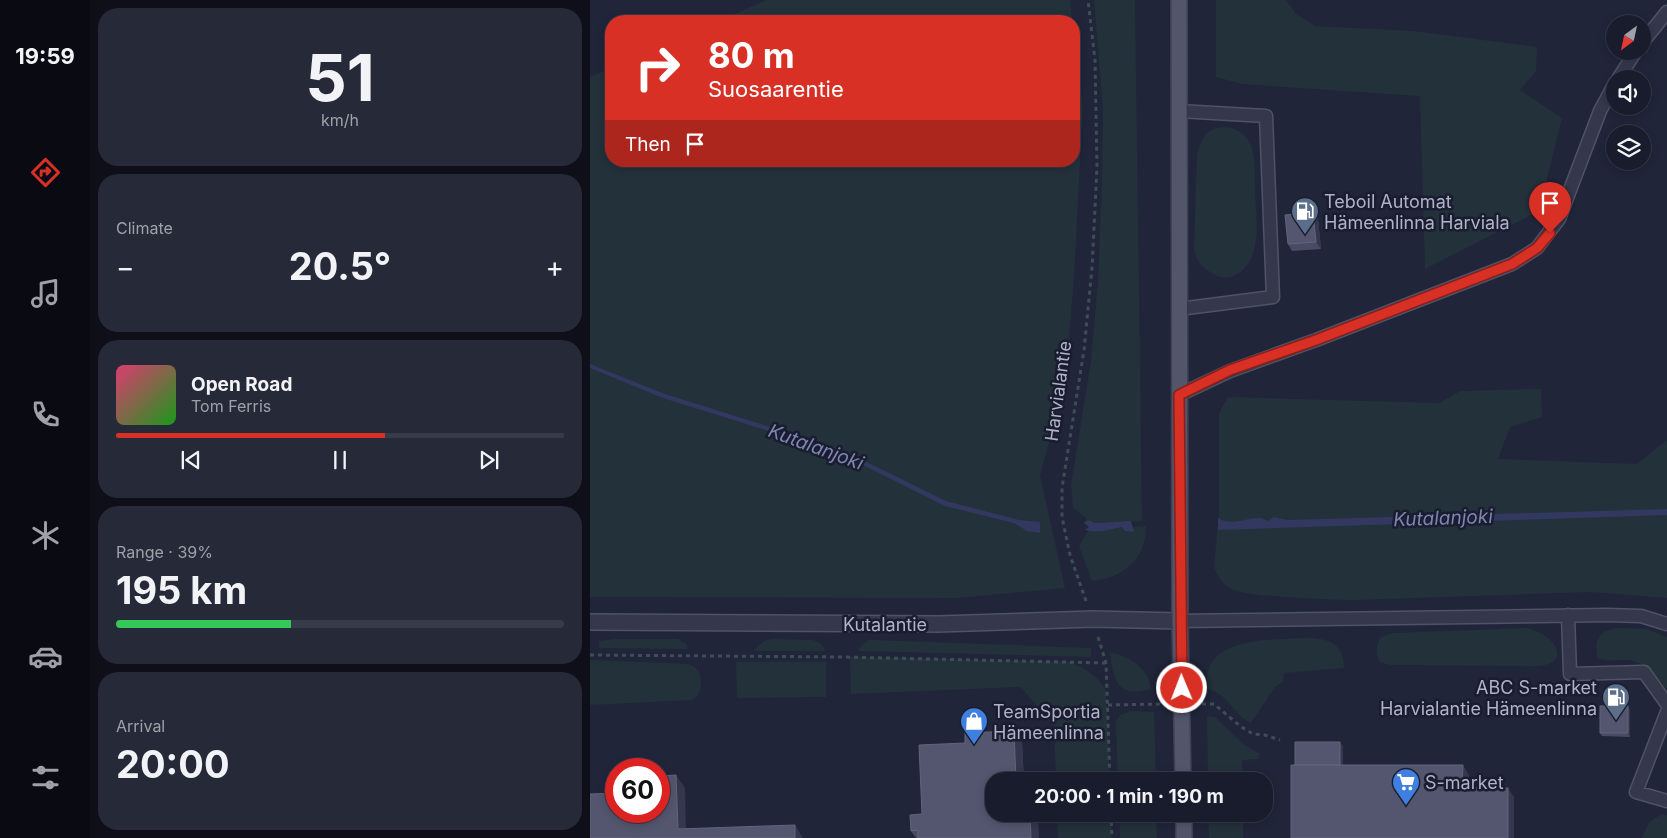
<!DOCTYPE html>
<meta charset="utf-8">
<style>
:root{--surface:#191c2c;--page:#262938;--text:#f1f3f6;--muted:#9fa1a9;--line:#373a48;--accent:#d93025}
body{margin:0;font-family:Inter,sans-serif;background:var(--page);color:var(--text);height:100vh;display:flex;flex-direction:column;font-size:19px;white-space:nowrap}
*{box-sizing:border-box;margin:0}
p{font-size:16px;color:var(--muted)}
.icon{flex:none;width:28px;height:28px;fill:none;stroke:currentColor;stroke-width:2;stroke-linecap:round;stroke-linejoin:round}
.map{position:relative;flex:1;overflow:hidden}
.panel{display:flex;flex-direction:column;gap:8px;padding:8px;background:#0e0f18;width:500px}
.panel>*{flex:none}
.top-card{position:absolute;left:15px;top:15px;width:475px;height:152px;border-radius:20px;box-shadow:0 2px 8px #0003,0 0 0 1px var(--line);background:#d93025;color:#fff;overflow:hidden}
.needle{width:32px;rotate:213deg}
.tools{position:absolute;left:1016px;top:15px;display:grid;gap:10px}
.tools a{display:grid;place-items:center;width:45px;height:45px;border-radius:50%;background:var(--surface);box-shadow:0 2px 8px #0003,0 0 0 1px var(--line);font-size:25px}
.speed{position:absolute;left:15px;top:758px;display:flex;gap:10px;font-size:25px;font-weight:700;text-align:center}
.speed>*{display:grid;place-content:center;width:65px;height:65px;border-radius:50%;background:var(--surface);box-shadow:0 2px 8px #0003,0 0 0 1px var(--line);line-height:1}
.speed .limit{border:8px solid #d22;background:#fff;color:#111}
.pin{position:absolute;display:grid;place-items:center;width:42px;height:42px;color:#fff;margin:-51px -21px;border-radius:50% 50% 50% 0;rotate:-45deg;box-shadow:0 0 5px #0007}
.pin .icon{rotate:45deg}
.me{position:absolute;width:55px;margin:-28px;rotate:359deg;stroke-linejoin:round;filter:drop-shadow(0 0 4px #0008)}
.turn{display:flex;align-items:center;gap:18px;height:105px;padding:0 20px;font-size:22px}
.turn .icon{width:65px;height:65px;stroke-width:2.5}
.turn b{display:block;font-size:35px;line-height:42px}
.then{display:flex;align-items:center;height:48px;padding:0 20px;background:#0003;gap:10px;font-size:19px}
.big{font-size:38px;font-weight:700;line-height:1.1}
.panel .tile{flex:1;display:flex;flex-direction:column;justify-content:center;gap:8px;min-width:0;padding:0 18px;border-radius:20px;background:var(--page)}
.panel .dial{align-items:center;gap:0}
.dial b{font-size:65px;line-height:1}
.song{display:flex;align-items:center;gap:15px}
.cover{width:60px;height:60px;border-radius:8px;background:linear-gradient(135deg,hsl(340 70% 55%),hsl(120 70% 35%))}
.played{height:5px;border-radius:2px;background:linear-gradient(90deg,var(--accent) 60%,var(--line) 60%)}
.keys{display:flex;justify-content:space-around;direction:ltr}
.heat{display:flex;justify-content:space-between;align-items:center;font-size:28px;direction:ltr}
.charge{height:8px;border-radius:4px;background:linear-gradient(90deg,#34c759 39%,var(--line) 0)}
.trip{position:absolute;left:395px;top:772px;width:288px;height:50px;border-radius:20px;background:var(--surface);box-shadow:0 2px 8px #0003,0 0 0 1px var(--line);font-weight:700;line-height:50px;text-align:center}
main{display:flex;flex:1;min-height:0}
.dock{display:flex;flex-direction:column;width:90px;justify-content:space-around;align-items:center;background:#0a0b12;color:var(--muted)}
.dock .icon{width:35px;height:35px}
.dock .current{color:var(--accent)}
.dock b{font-size:22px;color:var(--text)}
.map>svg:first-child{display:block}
.green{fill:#23313b}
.water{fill:#333860}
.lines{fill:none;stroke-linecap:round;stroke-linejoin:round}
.lane-casing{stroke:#505265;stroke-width:15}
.street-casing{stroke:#505265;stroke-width:18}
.primary-casing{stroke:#3e4154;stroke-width:18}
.path{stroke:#3e4d56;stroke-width:3;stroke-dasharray:4 4;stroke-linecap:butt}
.lane{stroke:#35384b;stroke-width:12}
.street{stroke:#35384b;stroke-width:15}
.primary{stroke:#53566b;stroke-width:15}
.wall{fill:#484b63}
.shaded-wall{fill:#34374e}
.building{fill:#53566e;stroke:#62647c}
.route-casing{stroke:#8d1f18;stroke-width:12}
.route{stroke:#d93025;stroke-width:9}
.labels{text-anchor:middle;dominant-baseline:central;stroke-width:5;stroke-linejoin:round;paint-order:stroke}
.poi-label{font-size:18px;fill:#b0b2c7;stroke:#1a1d2f;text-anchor:start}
.street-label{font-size:18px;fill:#b0b2c7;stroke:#1a1d2f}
.water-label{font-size:19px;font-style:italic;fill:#7f85b3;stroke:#1a1d2f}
</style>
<main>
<nav class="dock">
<b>19:59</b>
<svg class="icon current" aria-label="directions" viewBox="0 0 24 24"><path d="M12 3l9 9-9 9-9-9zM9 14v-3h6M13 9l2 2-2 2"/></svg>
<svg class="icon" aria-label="music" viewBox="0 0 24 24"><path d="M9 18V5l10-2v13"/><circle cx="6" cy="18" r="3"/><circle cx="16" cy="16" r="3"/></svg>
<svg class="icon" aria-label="phone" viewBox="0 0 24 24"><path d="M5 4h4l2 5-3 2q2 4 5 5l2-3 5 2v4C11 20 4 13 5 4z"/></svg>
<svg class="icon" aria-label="climate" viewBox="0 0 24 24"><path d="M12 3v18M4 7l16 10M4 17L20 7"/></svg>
<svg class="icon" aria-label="car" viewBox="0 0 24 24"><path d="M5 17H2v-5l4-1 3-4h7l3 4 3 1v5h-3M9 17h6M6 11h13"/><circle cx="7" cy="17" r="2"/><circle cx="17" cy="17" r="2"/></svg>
<svg class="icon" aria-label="filters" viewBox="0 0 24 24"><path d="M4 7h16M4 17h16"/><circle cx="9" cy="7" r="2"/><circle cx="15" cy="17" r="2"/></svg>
</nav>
<section class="panel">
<div class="tile dial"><b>51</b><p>km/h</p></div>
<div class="tile"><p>Climate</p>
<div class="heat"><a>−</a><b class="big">20.5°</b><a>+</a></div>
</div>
<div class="tile">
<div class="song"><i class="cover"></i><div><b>Open Road</b><p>Tom Ferris</p></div></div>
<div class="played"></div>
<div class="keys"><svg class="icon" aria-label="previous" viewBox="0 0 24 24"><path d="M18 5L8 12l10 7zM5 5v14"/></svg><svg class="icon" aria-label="pause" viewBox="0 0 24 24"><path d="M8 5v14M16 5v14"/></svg><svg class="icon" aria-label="next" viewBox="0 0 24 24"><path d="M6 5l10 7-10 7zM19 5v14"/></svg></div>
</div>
<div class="tile"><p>Range · 39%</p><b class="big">195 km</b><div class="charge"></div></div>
<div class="tile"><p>Arrival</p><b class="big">20:00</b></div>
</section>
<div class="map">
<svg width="1077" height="838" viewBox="0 0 1077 838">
<rect width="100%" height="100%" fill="#21253a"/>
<!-- green -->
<path class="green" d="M177,0H480L482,21H128Z
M504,0H545L552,521L505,523L501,521H496V518L483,508L481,485L501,361L508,282L512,182L513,109Z
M626,0H696L706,14L725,26L824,31L947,47L946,71L930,90L972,118L949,211L835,269L830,96L652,84L626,77Z
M484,32L493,105L484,274L476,381L450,475L475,588L367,598L0,597V77L21,68V161H484Z
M631,127C642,127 654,131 659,142C667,156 664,176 665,191C666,217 674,262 645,275C636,280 627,277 620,272C610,266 605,258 604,247L607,156C610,142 615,129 631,127Z
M951,389L952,417L920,427L908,459L1047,464L1077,440V598L1000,592L765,600C737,600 710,598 683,596C670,595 656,594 644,590C633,586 628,577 624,567L629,512V413L638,397L849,403L870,391Z
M556,526C557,558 533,578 502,581L489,546L498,531H513L532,527L544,532L542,527Z
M936,628C962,632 986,663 947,666L800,665L790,662C785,654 786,644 791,637L804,633Z
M1029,628L1056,629L1077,637V690C1066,676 1055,661 1036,660C1026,660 1018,662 1008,658C1003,638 1011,630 1029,628Z
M717,638C738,638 754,643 754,668L694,673L693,682L685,687L661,723C644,716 637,692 617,689C611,635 680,640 717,638Z
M25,639H88L96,644L98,649L9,648V641Z
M182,639L223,640C229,642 233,644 235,651H163L174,641Z
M279,640H284L501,648V657L268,651L273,644Z
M520,653C538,654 560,670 561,689C526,698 524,680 520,653Z
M260,657L480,662C494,668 511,677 516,692L520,781H466L464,726L431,687L261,694Z
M0,660L98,664C102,665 106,667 108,671C114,679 111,696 102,700L0,705Z
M146,662H236V697L147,698Z
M541,711L564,712L566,781H528L526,722L530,715Z
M617,716L625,717L653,744L670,754L668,759L652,760V781H618Z
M467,814H521L522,838H468Z
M529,814H566L567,838H530Z
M618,814H653V838H619Z
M1073,814L1077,815V838H1052C1058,824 1059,820 1073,814Z"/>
<!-- water -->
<path class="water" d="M0,364L75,394L250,449L356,501L429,520L450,522V533L437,531L424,523L355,506L249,453L73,398L0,368Z
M1077,509V515L628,530V518C640,527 657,517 670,518C673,518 675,520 678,521L684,517L697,520Z
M496,521H501L505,523L541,521L544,532L535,531L532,527C519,530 508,533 495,530L499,527L494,523Z"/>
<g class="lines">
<!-- lane casing -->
<g class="lane-casing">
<path id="lane" d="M1052,43L1077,12
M1028,79L1046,51
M589,111L676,116L683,297L589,309
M589,395L640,371L726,340L922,264L947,248L969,219L1010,111L1025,83
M978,615L980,674L1054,672L1077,704
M590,621L1017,615L1051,616L1077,624
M1077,712L1046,792L1077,801"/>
</g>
<!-- street casing -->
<g class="street-casing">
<path id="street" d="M0,622L348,624L503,619L590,621"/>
</g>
<!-- primary casing -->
<g class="primary-casing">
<path id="primary" d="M589,0L590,621L593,781
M594,814V838"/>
</g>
<!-- path -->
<path class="path" d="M496,601L480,555L472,517V488L494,350L502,268L507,167L505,60L498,0
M508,637L516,663L520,781
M0,655L252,657L516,663
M612,704H624L650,726L663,734L675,735L690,740
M518,705L573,704
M521,814L522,838"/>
<!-- lane -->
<use href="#lane" class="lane"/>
<!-- street -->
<use href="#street" class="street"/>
<!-- primary -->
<use href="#primary" class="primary"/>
</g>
<!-- wall -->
<path class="wall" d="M723,212L728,219L731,249L702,251L698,244Z
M1040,710V737L1012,736L1010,733Z
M424,731L432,743L434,781H404L449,838H326L321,831L375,743Z"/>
<!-- shaded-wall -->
<path class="shaded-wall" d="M723,212L728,219L731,249L726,242Z
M1038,706L1040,710V737L1038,733Z
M424,731L432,743L434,781H426Z
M750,742L753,746V774L750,771Z
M873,765L879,775V797L872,788Z
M86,775L95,788L96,838L88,829Z
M918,788L924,797V838H918Z
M440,814H448L449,838H441Z
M205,825L213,838H205Z"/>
<!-- building -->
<path class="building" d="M723,212L726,242L698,244L695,215Z
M1010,706H1038V733H1010Z
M424,731L426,781H404V814H440L441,838H328V830L321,831L320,815L332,814L329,745L375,743V733Z
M705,742H750V765H705Z
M701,765H873L872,788H918V838H701Z
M86,775L88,829L205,825V838H0V794L26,793V811H69V776Z"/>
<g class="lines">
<!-- route casing -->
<g class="route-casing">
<path id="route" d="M592,688L589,395L640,370L726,340L922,264L947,248L960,233"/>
</g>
<!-- route -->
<use href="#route" class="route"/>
</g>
<!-- icons -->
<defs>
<g id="fuel-pin" transform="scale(1.4375)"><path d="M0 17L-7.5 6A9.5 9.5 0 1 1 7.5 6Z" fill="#5c6f8a" stroke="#1a1d2f"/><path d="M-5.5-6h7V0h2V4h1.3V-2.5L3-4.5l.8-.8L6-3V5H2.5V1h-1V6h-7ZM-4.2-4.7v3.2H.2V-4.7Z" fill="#fff"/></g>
<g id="shop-pin" transform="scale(1.4375)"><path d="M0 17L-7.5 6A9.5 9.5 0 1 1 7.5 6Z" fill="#3f7fe0" stroke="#1a1d2f"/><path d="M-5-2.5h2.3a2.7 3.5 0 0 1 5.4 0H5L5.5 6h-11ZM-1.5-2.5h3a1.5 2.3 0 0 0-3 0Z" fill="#fff"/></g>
<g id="supermarket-pin" transform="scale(1.4375)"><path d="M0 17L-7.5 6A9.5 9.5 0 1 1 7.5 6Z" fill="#3f7fe0" stroke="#1a1d2f"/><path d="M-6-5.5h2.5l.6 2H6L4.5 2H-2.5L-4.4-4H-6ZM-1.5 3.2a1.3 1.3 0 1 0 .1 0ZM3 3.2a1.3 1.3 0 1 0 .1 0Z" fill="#fff"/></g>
</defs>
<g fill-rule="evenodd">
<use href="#fuel-pin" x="715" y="211"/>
<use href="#fuel-pin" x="1026" y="697"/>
<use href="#shop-pin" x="384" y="721"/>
<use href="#supermarket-pin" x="816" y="782"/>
</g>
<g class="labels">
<!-- poi labels -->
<g class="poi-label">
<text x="734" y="201">Teboil Automat<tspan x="734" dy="21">Hämeenlinna Harviala</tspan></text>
<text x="1007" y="687" text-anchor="end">ABC S-market<tspan x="1007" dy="21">Harvialantie Hämeenlinna</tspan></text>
<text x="403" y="711">TeamSportia<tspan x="403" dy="21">Hämeenlinna</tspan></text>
<text x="835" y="782">S-market</text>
</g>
<!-- street labels -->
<g class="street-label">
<text transform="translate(468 391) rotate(-82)">Harvialantie</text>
<text x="295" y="624">Kutalantie</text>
</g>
<!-- water labels -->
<g class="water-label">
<text transform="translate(226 447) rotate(20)">Kutalanjoki</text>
<text transform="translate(853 518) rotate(-2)">Kutalanjoki</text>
</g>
</g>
</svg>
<div class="tools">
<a><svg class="needle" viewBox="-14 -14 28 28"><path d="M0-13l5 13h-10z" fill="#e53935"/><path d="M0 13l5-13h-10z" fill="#9fa1a9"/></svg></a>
<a><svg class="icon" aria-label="sound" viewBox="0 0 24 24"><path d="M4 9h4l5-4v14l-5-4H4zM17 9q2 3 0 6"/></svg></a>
<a><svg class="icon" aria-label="layers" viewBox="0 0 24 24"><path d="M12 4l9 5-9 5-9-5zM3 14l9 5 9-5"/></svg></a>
</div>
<div class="speed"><div class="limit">60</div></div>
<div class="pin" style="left:960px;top:233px;background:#d93025"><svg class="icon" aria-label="arrive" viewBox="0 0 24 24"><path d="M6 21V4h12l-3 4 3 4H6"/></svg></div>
<svg class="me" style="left:592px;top:688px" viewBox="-20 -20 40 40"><circle r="17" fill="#d93025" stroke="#fff" stroke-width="3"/><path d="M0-11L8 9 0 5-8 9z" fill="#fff"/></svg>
<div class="trip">20:00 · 1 min · 190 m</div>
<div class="top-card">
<div class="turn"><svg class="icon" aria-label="right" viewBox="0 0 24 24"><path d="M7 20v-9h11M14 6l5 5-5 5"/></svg><div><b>80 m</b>Suosaarentie</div></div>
<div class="then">Then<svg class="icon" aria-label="arrive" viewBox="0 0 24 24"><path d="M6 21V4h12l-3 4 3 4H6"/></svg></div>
</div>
</div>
</main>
